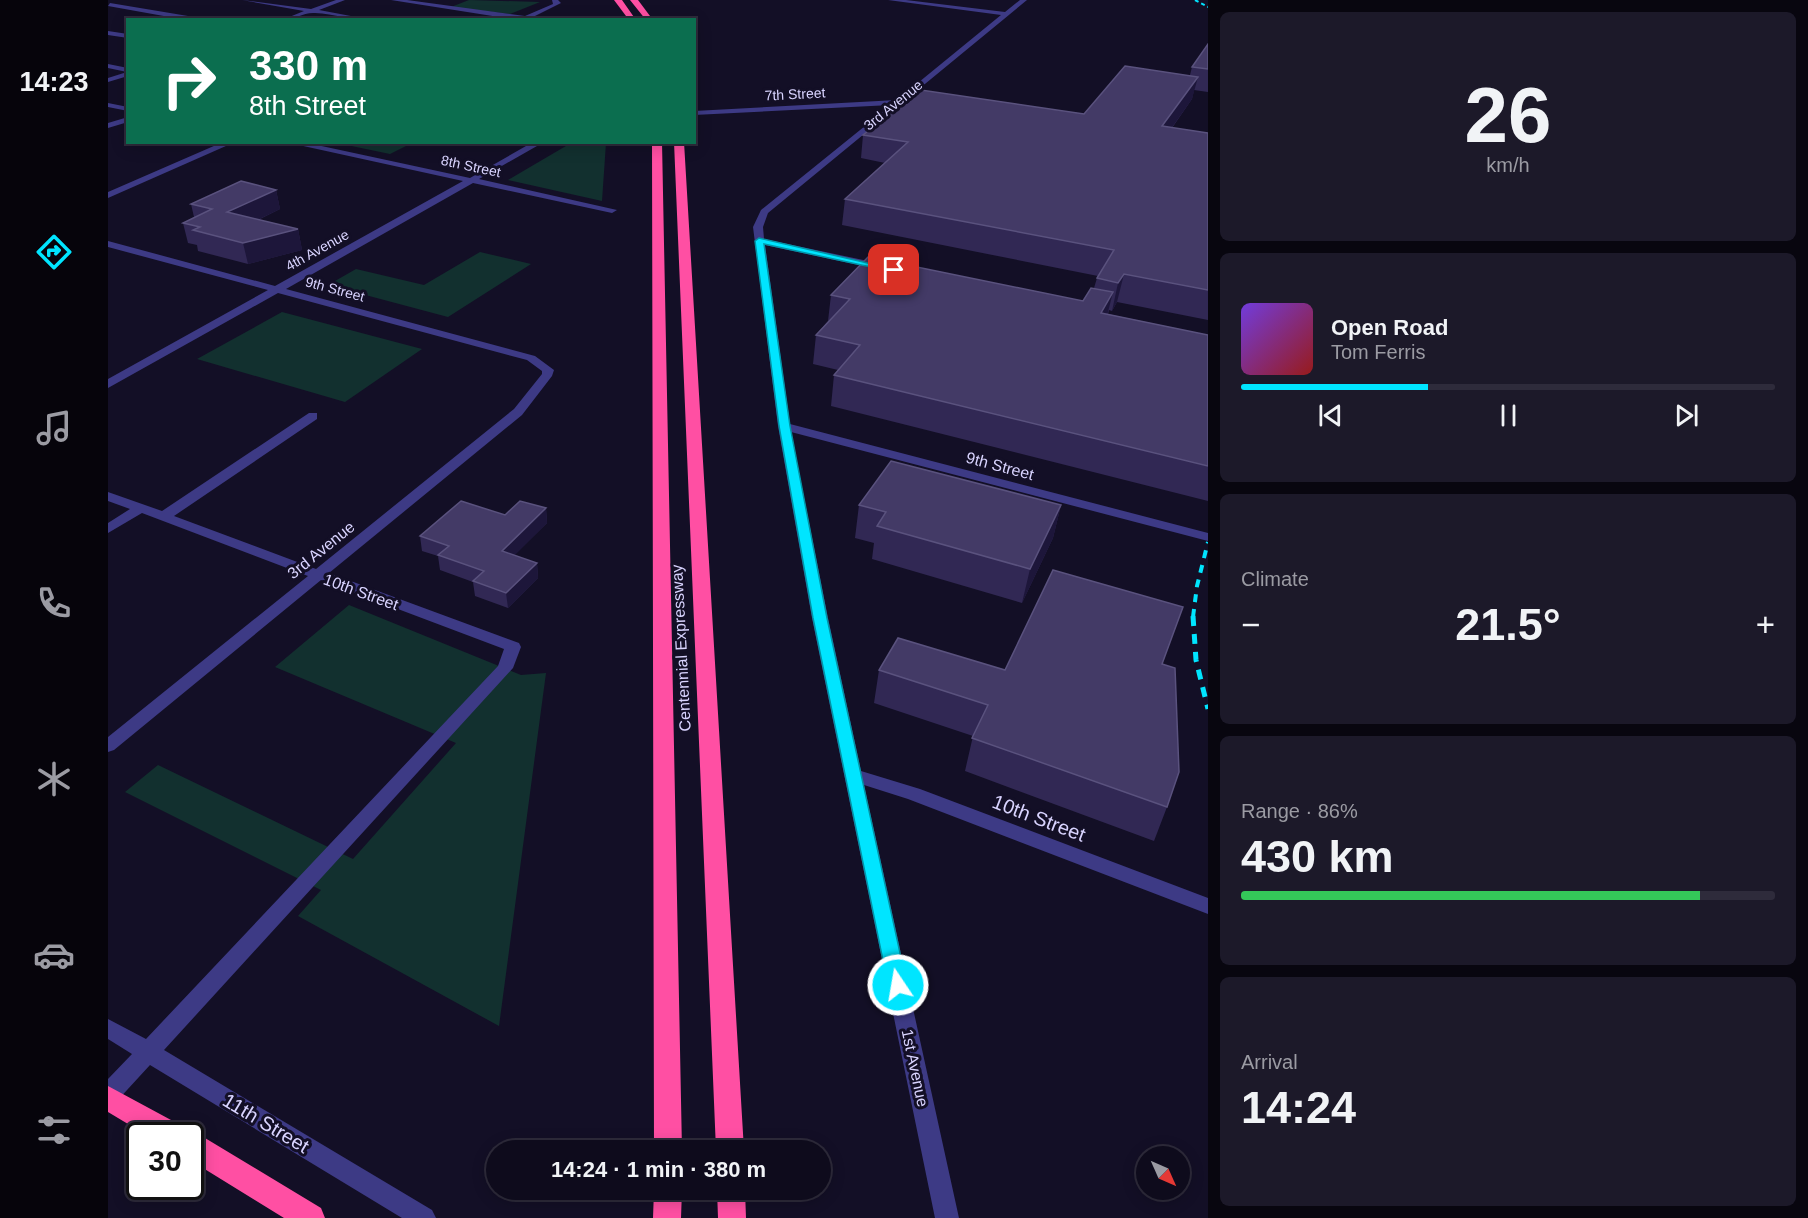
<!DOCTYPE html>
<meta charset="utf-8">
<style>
:root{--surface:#0e0b1c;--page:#1c1929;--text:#f1f3f6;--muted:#9b9ba3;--line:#2e2b3b;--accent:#00e5ff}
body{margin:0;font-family:Helvetica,sans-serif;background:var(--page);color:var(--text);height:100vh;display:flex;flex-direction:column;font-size:22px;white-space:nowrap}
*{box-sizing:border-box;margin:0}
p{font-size:20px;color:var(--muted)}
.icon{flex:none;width:33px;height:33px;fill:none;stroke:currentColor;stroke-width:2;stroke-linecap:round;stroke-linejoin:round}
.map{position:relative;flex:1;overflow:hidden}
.details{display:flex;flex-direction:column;gap:12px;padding:12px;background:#08060f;width:600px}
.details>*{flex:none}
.top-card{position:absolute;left:18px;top:18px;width:570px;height:126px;border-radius:0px;box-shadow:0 3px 15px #0003,0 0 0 2px var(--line);background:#0b6e4f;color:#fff;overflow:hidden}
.needle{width:39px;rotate:135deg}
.fabs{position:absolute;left:1028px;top:1146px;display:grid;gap:12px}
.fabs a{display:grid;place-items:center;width:54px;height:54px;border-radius:50%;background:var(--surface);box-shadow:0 3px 15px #0003,0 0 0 2px var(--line);font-size:30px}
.speed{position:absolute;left:18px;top:1122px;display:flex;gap:12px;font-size:30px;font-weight:700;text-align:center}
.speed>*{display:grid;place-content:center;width:78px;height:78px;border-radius:50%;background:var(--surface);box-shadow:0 3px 15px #0003,0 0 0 2px var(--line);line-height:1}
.speed .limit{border:3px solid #111;border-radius:9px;background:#fff;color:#111}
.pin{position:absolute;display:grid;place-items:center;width:51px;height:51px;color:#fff;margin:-26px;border-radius:12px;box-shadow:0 3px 9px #0006}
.me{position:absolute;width:66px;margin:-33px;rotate:348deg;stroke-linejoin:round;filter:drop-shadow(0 0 4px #0008)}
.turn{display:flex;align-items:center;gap:21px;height:126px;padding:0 24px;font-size:27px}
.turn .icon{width:78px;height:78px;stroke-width:2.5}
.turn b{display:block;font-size:42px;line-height:51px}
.big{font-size:45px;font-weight:600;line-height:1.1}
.details .card{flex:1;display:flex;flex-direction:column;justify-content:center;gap:9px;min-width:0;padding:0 21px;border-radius:9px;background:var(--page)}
.details .dial{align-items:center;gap:0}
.dial b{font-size:78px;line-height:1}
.song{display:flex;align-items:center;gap:18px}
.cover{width:72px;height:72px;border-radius:9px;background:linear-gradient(135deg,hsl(260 70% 55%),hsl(0 70% 35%))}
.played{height:6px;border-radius:3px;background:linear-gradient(90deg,var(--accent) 35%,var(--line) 35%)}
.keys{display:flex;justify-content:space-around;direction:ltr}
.heat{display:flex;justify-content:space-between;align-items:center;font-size:33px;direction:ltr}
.charge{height:9px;border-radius:4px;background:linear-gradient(90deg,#34c759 86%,var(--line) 0)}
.trip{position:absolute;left:378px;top:1140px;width:345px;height:60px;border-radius:30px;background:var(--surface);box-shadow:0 3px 15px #0003,0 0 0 2px var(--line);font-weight:600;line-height:60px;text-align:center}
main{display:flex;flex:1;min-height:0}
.tab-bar{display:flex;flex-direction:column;width:108px;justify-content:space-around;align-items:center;background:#06040b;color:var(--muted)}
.tab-bar .icon{width:42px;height:42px}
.tab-bar .on{color:var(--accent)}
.tab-bar b{font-size:27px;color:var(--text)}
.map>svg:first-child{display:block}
.green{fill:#12302f}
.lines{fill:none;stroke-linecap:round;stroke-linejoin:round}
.minor{fill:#3d3a85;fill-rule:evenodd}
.highway{fill:#ff4fa3;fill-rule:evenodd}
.rail-far2{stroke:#00e5ff;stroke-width:2;stroke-dasharray:4 3;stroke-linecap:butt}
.rail-far1{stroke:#00e5ff;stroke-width:4;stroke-dasharray:8 7;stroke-linecap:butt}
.rail{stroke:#00e5ff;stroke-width:5;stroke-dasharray:10 8;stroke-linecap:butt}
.wall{fill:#312854}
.shaded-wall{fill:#1d163a}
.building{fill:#433a66;stroke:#5a527e;stroke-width:1.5}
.route{fill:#00e5ff;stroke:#0095a6;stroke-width:1.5}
.labels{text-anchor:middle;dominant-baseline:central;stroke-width:6;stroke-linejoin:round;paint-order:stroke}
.far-street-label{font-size:14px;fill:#d9d4ff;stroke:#130f26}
.street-label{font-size:16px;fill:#d9d4ff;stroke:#130f26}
.near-street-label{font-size:20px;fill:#d9d4ff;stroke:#130f26}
</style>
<main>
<nav class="tab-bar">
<b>14:23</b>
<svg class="icon on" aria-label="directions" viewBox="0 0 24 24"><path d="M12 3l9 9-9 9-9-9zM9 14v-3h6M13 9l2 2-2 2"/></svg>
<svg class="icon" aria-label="music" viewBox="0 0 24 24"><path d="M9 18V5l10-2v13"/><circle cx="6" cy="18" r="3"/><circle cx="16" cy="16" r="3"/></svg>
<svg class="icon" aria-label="phone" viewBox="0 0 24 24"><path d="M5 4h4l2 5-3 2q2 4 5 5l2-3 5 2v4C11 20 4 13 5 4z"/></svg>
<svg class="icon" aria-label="climate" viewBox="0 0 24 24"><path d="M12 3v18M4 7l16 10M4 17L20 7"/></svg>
<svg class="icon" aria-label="car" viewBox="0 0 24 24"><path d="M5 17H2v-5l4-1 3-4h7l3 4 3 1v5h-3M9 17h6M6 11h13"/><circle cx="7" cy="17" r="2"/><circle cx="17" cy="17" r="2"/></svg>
<svg class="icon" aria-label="filters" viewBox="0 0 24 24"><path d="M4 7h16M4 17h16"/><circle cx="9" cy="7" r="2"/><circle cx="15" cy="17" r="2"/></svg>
</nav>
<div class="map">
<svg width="1100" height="1218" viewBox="0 0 1100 1218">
<rect width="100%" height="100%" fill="#130f26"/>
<!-- green -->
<path class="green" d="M361,0L432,2L402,14L343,7Z
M229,143L304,142V143L282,154Z
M463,143H498L494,201L400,180Z
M372,252L423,264L340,317L220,285L248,269L316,285Z
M174,312L314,349L237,402L89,359Z
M241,605L413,675L438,673L391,1026L190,916L213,890L17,792L50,765L245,859L348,743L167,667Z"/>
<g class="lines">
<!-- minor -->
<path class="minor" d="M134,0L203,9L228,0H237L211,10L264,20C244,20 226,14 207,13C196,12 186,20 174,20L196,11Z
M283,0H299L417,16L445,4L444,0H450L453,3L419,20H410Z
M780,0H798L897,12L912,0H919L660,213L655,227L656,239L774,264L779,267L774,270L657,245L682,424L1100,533V541L683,432L720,618L753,771L812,789L1100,898V914L800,799L756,785L851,1218H827L704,618L670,426L645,227L653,210L783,105L586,115V111L789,100L893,15Z
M2,3L92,18L95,20H78L0,6Z
M0,31L20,34V38L0,35Z
M0,64L20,68V76L0,82V78L19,72L0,68Z
M0,103L20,107V111L0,107Z
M20,117V122L0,128V123Z
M115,142H127L0,198V192Z
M177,142H195L362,178L425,142H436L371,179L509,210L504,213L365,183L178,289L427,356L446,370L444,376L414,415L221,573L411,643L413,647L405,668L56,1050L324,1210L328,1218H294L42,1065L8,1102L0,1105V1079L24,1054L0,1039V1019L38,1039L390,666L396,649L213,580L6,750L0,752V737L200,576L34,513L0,533V523L22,509L0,501V492L54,511L201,413H209V419L66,516L208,569L406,409L434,374V371L419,360L170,293L0,388V379L160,290L0,247V241L167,286L355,181Z"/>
<!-- highway -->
<path class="highway" d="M506,0H514L528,20H521Z
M522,0H530L545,20H538Z
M544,142H554L574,1150H546Z
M566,142H576L636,1150H608Z
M0,1086L76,1127L78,1132L82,1131L92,1135L213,1208L217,1218H176L82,1160V1136H40L0,1112Z
M546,1190H574L573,1218H545Z
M609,1190H637L638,1218H610Z"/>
<!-- rail-far2 -->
<path class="rail-far2" d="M1087,0L1100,7"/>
<!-- rail-far1 -->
<path class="rail-far1" d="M1085,617L1089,586L1100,542"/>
<!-- rail -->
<path class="rail" d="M1085,616L1088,660L1100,709"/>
</g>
<!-- wall -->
<path class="wall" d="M1100,44V92L1086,90L1084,99L1064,128L1100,133V320L1009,302L1004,311L1001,310L1000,314L1100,335V501L723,406L726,375L730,370L705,364L708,335L720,321L723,295L975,301L986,288L989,278L990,276L734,225L737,199L777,163L753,158L755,135L976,114L1082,75L1084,67Z
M168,190L172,209L150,220L190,229L194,250L140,264L90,251L89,245L80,243L75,223L86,217L83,204Z
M751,505H953L945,538L914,603L764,559L766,543L747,538Z
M438,508L439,523L406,555L429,563L430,578L400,608L367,596L365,582L332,570L330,556L314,551L312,536L397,515Z
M1055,664L1059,807L1046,841L857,771L865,736L766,703L771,670H897Z"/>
<!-- shaded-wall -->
<path class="shaded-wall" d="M1090,77L1084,99L1048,150L1054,126Z
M168,190L172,209L124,232L119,212Z
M190,229L194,250L140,264L135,243Z
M1016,274L1009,302L1004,311L1010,283Z
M1005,292L998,320L993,313Z
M953,505L945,538L914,603L922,569Z
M438,508L439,523L396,566L394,551Z
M429,563L430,578L400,608L398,593Z"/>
<!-- building -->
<path class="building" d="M1100,44V69L1084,67Z
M1017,66L1090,77L1054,126L1100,133V290L1016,274L1010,283L989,278L1006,250L737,199L800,142L755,135L813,90L976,114Z
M133,181L168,190L119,212L190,229L135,243L85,230L92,227L75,223L104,209L83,204Z
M760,257L975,301L983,288L1005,292L993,313L1100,335V466L726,375L752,345L708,335L742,299L723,295Z
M783,461L953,505L922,569L769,526L778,512L751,505Z
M353,501L397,515L412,501L438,508L394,551L429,563L398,593L365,581L376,571L330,555L341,546L312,536Z
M945,570L1075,607L1054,664L1067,668L1071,772L1059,807L864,738L880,705L771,670L790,638L897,670Z"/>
<!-- route -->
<path class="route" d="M651,238L790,270L786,272L656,244L682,426L719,618L799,985L796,990L790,993L783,990L780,985L705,618L671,426L647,241Z"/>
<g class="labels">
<!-- far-street labels -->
<g class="far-street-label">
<text transform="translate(687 94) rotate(-3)">7th Street</text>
<text transform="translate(785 105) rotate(-39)">3rd Avenue</text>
<text transform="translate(363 166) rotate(12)">8th Street</text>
<text transform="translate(209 250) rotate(-29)">4th Avenue</text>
<text transform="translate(227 289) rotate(15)">9th Street</text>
</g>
<!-- street labels -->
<g class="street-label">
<text transform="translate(892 466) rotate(15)">9th Street</text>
<text transform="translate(213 550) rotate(-39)">3rd Avenue</text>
<text transform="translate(253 592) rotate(20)">10th Street</text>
<text transform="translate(573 648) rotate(-93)">Centennial Expressway</text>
<text transform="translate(807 1068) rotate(78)">1st Avenue</text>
</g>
<!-- near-street labels -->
<g class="near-street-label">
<text transform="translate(931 818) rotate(21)">10th Street</text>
<text transform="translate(158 1123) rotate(31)">11th Street</text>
</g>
</g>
</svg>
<div class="fabs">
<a><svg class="needle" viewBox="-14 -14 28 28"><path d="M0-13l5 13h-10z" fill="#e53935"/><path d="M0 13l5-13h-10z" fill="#9b9ba3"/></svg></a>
</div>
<div class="speed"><div class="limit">30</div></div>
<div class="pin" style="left:786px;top:270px;background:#d93025"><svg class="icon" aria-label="arrive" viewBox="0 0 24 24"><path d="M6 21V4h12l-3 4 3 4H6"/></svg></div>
<svg class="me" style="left:790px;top:985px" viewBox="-20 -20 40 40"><circle r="17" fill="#00e5ff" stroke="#fff" stroke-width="3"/><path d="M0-11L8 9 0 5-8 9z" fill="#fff"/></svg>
<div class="trip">14:24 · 1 min · 380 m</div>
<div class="top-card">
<div class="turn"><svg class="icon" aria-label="right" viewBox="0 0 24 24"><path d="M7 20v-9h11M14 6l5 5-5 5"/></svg><div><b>330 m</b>8th Street</div></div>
</div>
</div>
<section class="details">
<div class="card dial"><b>26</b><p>km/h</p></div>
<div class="card">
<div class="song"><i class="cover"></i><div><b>Open Road</b><p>Tom Ferris</p></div></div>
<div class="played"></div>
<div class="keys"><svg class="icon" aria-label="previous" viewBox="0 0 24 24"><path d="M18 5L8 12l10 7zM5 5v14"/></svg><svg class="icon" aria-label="pause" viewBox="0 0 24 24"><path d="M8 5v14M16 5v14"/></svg><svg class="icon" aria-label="next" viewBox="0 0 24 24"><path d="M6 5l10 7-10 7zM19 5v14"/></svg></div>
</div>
<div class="card"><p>Climate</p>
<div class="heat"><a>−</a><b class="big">21.5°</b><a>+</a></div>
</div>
<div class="card"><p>Range · 86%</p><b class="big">430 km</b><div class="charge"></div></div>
<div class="card"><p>Arrival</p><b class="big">14:24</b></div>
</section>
</main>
